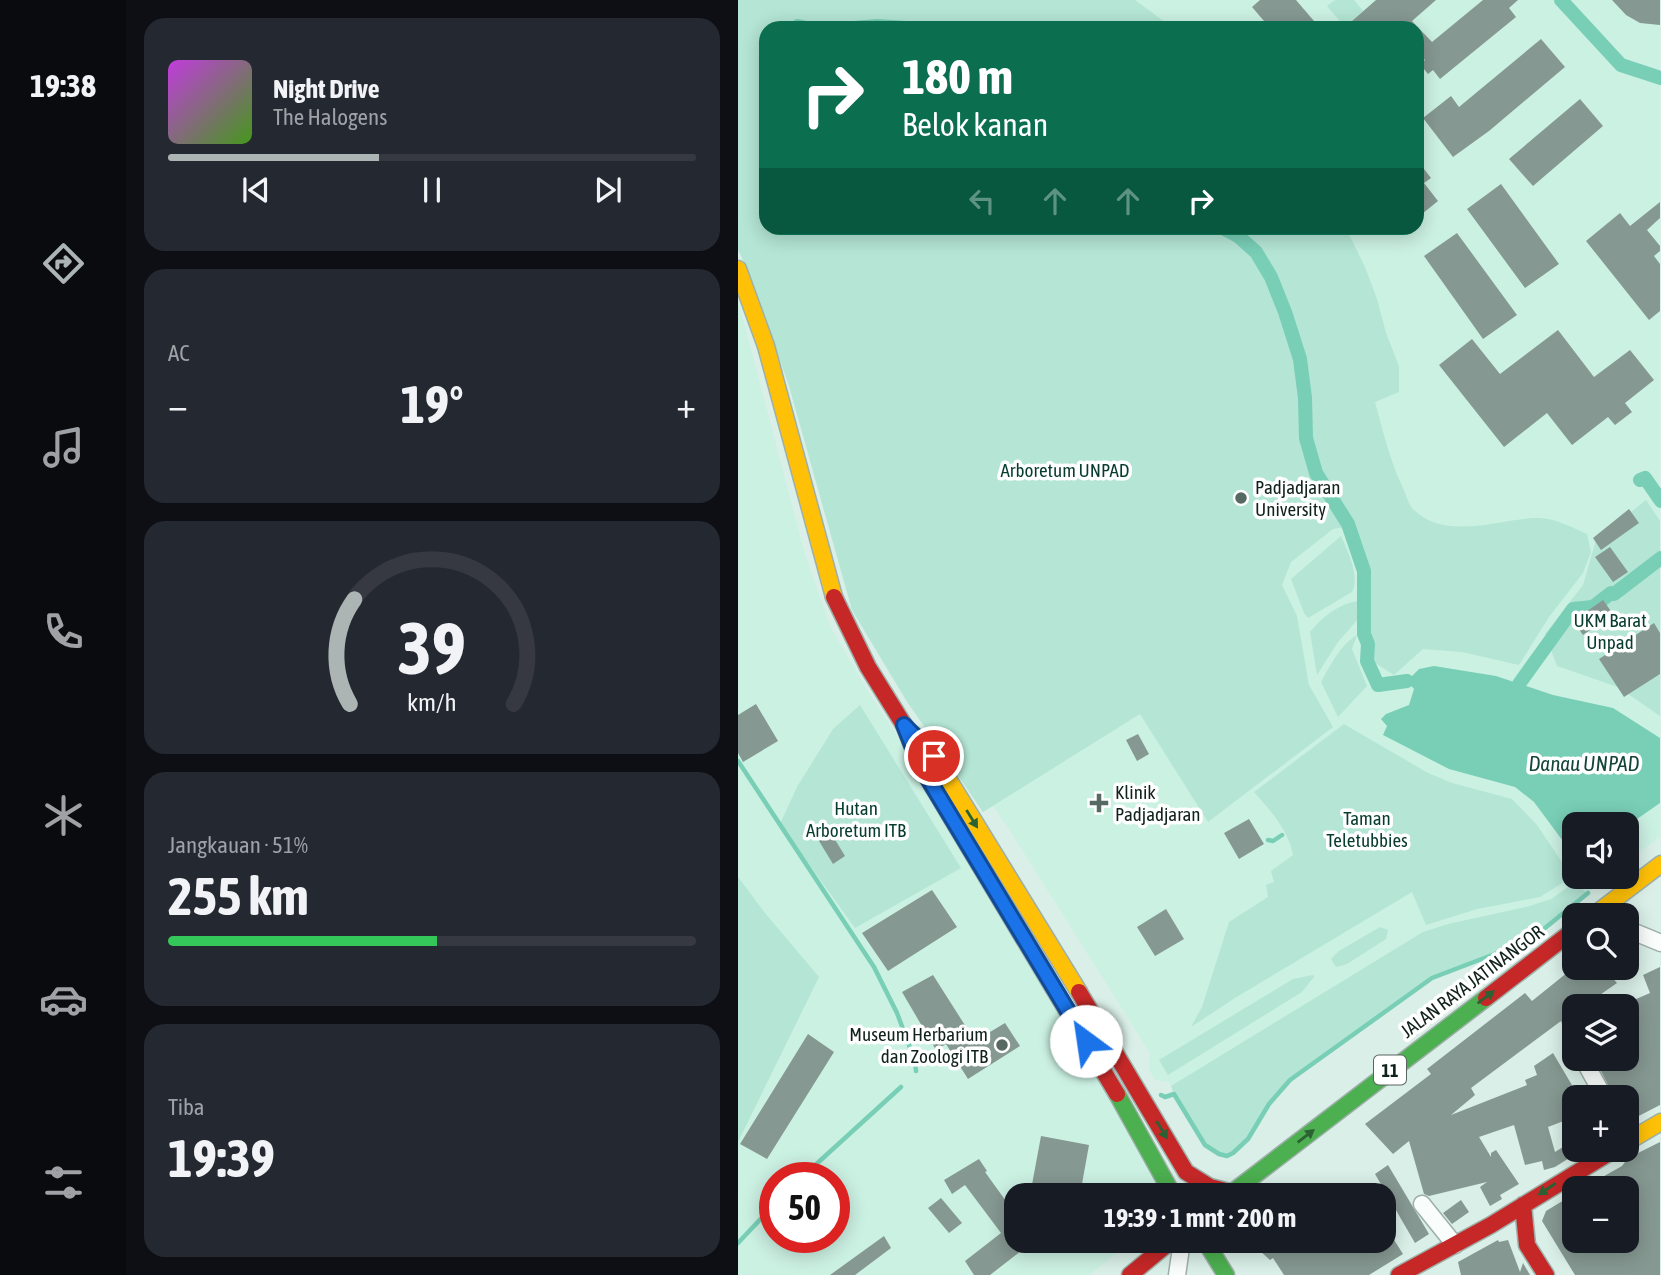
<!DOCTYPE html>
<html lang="id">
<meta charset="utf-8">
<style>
:root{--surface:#171b24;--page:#242831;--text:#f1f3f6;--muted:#9ea1a6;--line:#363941;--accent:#acb5b4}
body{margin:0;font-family:"Asap Condensed",sans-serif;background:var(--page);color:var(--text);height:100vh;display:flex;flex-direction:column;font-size:26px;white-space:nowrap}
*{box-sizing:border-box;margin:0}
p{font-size:23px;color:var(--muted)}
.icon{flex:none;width:38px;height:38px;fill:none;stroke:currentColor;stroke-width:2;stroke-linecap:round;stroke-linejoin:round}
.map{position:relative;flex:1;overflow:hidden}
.drawer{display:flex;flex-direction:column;gap:18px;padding:18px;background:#0d0f14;width:612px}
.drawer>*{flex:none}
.guide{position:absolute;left:21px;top:21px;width:665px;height:214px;border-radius:21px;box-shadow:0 4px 18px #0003;background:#0b6e4f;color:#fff;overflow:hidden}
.buttons{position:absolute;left:824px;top:812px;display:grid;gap:14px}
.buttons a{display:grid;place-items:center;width:77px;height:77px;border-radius:14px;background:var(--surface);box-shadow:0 4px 18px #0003;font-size:35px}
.speed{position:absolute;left:21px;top:1162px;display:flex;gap:14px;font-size:35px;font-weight:700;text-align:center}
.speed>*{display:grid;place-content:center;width:91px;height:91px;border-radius:50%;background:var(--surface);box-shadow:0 4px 18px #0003;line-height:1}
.speed .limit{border:10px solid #d22;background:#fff;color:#111}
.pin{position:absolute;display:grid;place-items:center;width:60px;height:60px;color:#fff;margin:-30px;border:4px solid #fff;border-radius:50%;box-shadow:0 2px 7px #0007}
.me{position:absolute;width:77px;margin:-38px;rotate:329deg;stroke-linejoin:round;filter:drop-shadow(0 0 5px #0008)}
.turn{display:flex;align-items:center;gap:24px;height:147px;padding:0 28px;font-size:32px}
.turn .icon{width:91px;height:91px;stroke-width:2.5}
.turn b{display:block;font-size:49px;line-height:60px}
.lanes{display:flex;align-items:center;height:66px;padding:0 28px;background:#0003;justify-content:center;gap:35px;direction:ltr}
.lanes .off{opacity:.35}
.big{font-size:52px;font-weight:700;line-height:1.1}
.drawer .widget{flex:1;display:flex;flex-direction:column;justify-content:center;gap:10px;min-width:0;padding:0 24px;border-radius:21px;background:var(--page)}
.drawer .dial{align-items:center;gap:0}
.dial svg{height:182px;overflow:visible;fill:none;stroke:var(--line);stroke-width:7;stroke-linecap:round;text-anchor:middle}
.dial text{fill:var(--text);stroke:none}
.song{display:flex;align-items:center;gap:21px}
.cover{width:84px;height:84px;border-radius:10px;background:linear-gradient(135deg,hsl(290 70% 55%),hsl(100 70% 35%))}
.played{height:7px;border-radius:4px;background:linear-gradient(90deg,var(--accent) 40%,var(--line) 40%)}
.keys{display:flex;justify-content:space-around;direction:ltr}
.heat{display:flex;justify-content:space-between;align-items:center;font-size:38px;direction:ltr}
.charge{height:10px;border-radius:5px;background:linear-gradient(90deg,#34c759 51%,var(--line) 0)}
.trip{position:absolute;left:266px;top:1183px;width:392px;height:70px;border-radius:21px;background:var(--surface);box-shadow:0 4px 18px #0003;font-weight:700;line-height:70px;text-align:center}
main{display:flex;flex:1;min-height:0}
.tab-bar{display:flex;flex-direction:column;width:126px;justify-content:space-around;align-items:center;background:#090b0e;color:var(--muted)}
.tab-bar .icon{width:49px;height:49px}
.tab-bar .selected{color:var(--accent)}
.tab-bar b{font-size:32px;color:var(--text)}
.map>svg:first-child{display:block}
.built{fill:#cbf1e3;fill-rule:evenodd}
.green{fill:#b4e5d5}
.water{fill:#79ceb6}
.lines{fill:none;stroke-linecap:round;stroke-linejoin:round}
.stream{stroke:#79ceb6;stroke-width:4.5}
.canal{stroke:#79ceb6;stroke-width:14}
.building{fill:#869892}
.street-casing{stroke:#9eafa9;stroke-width:19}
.fast-casing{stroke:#9eafa9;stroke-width:19}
.slow-casing{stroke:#9eafa9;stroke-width:19}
.jam-casing{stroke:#9eafa9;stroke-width:19}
.street{stroke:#f9fdfb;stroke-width:16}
.fast{stroke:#4caf50;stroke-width:16}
.slow{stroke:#ffc107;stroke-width:16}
.jam{stroke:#c62828;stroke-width:16}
.oneway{fill:#2c6133}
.route-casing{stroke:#114b97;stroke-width:18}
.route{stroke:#1a73e8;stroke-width:12}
.poi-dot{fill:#576963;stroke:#fff;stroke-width:2.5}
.labels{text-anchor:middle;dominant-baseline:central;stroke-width:7;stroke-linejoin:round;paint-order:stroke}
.shield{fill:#fff;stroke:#586460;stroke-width:2}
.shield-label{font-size:18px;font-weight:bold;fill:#11211c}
.park-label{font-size:19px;fill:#083c2f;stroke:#fff}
.poi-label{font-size:19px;fill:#11211c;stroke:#fff;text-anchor:start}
.street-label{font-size:19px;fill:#11211c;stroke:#fff}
.water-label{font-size:21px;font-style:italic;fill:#144538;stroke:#fff}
</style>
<main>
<nav class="tab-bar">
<b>19:38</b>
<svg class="icon selected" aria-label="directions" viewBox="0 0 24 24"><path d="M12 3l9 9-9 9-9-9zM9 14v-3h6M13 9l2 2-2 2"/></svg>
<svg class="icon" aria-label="music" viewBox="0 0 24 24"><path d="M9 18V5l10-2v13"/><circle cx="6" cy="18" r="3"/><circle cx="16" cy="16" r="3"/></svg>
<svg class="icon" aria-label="phone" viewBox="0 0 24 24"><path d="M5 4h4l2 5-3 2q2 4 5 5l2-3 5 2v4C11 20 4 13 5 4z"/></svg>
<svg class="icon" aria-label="climate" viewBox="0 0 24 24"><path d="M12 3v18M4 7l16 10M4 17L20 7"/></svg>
<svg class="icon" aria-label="car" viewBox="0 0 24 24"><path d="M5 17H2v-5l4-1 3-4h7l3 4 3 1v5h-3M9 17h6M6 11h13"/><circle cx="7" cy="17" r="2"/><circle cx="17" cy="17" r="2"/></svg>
<svg class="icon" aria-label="filters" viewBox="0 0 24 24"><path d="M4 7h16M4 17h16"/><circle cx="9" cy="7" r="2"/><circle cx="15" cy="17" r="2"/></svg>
</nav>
<section class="drawer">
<div class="widget">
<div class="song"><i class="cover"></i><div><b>Night Drive</b><p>The Halogens</p></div></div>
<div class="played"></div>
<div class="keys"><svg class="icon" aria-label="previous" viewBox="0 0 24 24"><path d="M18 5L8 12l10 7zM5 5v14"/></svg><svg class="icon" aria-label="pause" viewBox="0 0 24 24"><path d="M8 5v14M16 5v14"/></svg><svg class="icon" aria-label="next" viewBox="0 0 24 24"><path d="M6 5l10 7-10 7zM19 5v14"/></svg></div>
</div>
<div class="widget"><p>AC</p>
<div class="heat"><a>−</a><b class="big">19°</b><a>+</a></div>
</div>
<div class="widget dial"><svg viewBox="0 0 100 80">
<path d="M14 69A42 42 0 1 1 86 69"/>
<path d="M14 69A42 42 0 0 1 16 23" stroke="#acb5b4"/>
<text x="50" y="56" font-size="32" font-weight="700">39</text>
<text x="50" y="72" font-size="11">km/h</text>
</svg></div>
<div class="widget"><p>Jangkauan · 51%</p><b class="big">255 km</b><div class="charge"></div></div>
<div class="widget"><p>Tiba</p><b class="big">19:39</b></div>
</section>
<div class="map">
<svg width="923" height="1275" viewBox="0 0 923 1275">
<rect width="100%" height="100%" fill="#d9efe7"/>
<!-- built -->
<path class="built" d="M0,0H922V837L889,861V824H836V877H869L814,925L792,939L694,978L552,1080L531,1104L510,1139L503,1147L489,1156L481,1154L467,1145L436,1094L431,1082L417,1080L411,1070L412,1053L271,829L255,806L245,812L168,700L114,610L51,386L9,268L0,250ZM28,28H679V228H28Z
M0,300L67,555L93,628L129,690L173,757L426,1195H278V1241H394L351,1275H0ZM37,1178H96V1237H37Z"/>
<!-- green -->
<path class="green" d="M0,0H397L435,28H28V228H608L627,267L639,299L648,333L661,366V392L637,402C645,431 652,461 665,488C668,494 670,503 674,508C707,542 759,519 798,518C814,517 834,527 849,534L853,552L845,573L811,617L781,665L724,652L685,649L656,675L634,661L624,571L608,527L595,529L553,562L544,585L559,616L571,685L595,727L470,822L402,714L245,812L168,700L114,610L51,386L9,268L0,250Z
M597,0H616L625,11L607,27L589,6Z
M908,500L922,521V716L880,687L819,666L807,634L845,585L858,540Z
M603,536C610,552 622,576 614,592L570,618L566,613L553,579Z
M620,601V619L600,642L579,675L572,632C584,617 600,604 620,601Z
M619,635L614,649L629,686L600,717L583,682C592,666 602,645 619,635Z
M122,705L223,868L117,928L42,824L59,787L95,729Z
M606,724L690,773L714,783L774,799L799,825L834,877L802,897L739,909L688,925L674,892L497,998L453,1027L464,1007L491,922L530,897L528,885L536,882L533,871L555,855C551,831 532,810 516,792Z
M0,877L27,913L81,977L0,1142Z
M837,882L850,894L814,925L792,939L694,978L552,1080L531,1104L510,1139L495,1153L489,1156L481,1154L467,1145L436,1094L433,1086L685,932L710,924L792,906L813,899Z
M642,927L650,930L648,939L609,964L598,967L593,959L601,951Z
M575,975L576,977L564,992L430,1075L421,1060L555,979Z"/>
<!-- water -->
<path class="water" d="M696,666L758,676L815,695L875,708L922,738V803L889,826V824H836V856L796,802L777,787L711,769L645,735L649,726L643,719L648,714L671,705L676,689L669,681L681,669Z"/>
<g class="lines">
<!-- stream -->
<path class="stream" d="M0,761L136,967L159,1013L177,1061L178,1071
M530,840L535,841L544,835
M423,1095L427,1097L436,1094L467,1145L481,1154L489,1156L495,1153L510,1139L531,1104L552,1080L694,978L791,941L850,893
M63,1178L163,1087
M0,1243L32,1209"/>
<!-- canal -->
<path class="canal" d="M823,0L883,65L923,78
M60,26L68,28
M116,28L139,26L168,28
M485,228L500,236L518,252L533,277L547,312L562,359L567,398L568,438L578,473L610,524L626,571V634L630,644L629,661L640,685L669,681
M902,480L907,478L923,501
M781,684L835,609L855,607L873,593L876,594L923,558"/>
</g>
<!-- building -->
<path class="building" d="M522,0H558L582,28H532L514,7Z
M638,0H698L674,21L694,42L745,0H780L771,8L778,17L702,79L695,70L690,74L682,64L687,60L679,50V28H606Z
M874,0H922V25L902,23L888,15Z
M803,39L827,67L751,131L715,157L685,118L713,96L721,107Z
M842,99L865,126L795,186L771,159Z
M679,160L693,178L686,183L700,201L679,218Z
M763,184L821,264L787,288L729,209Z
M922,202V218L909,230L922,246V251L916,256L922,264V311L911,320L848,241L882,213L892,226Z
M719,233L779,315L745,339L686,256Z
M820,330L856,377L892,350L916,380L887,403L894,412L877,425L870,417L834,445L809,413L766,447L701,365L734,339L762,374Z
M891,509L901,523L863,550L855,538Z
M872,547L890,572L875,582L857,557Z
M865,600L875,614L845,635L835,621Z
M916,623L922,633V674L886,697L861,659Z
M18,704L40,741L5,762L0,753V715Z
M400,734L411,754L399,761L388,740Z
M511,819L526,844L501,859L486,833Z
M93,833L107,856L95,864L81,841Z
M194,890L219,927L150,971L124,933Z
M428,909L446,939L417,956L399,927Z
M922,967V1105L889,1122V1097H876L857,1059H889V1003L912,993L905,975Z
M835,968H866L879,983L846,1006H836V1054L823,1021L733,1088L737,1095L713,1115L789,1085L787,1080L799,1075L796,1066L815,1053L841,1097H836V1117L810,1127L817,1152L836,1140V1150H844L817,1167L806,1170L804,1161L787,1165L776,1125L741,1137L753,1157V1153L758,1150L781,1184L762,1195L764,1199L752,1206L742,1187L749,1182L691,1196L686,1194L671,1141L655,1154L627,1124L693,1074L689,1069L787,993L794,1001Z
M195,975L237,1041L267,1023L282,1046L230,1079L208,1044L198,1050L164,992Z
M70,1034L96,1052L29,1159L2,1144Z
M303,1136L351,1145L342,1195H320L293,1190Z
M922,1142V1275H837L804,1221L808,1211L836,1194V1241H889V1188H845L884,1166L890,1158Z
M241,1159L249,1171L247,1172L278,1215V1241H296L252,1275H236L227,1261L263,1233L227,1185L214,1194L206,1180Z
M650,1165L691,1234L677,1243L637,1174Z
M203,1198L224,1223L211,1233L190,1208Z
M723,1200L731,1212L714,1224L705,1213Z
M646,1224L665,1254L631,1275H546L535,1258L532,1260L511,1241H614L617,1245L625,1241H646Z
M146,1236L153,1248L117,1275H92Z
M760,1240L761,1242L770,1240L782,1272L785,1263L792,1275H723L720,1262Z"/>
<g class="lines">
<!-- street casing -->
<g class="street-casing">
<path id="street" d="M889,929L923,943
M845,1059L866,1097
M684,1204L717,1245
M439,1275L444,1241"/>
</g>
<!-- fast casing -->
<g class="fast-casing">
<path id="fast" d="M379,1094L435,1195
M491,1195L748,998
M461,1241L469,1244L488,1275"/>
</g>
<!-- slow casing -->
<g class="slow-casing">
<path id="slow" d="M0,269L28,346L96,597
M175,734L196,756L341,992
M856,915L923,864
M889,1142L923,1122"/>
</g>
<!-- jam casing -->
<g class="jam-casing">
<path id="jam" d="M96,597L130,667L166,725L182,765L379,1094
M341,992L448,1172L472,1187L495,1193
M748,998L836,930
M785,1205L789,1245L808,1275
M392,1275L433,1241
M661,1275L753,1225L876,1150"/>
</g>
<!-- street -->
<use href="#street" class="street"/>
<!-- fast -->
<use href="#fast" class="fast"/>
<!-- slow -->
<use href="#slow" class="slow"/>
<!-- jam -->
<use href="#jam" class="jam"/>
</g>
<!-- one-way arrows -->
<defs><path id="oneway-solid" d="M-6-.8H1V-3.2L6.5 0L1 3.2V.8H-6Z" transform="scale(1.75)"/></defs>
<g class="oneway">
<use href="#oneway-solid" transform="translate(234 819) rotate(58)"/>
<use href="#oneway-solid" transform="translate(748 997) rotate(-37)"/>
<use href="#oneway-solid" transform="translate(424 1130) rotate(59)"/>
<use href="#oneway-solid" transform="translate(568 1136) rotate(-38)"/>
<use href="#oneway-solid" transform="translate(809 1189) rotate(147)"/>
</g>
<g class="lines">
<!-- route casing -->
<g class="route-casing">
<path id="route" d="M196,756L166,725L182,765L348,1041"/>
</g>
<!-- route -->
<use href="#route" class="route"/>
</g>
<!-- markers -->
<g class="poi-dot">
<circle cx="503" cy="498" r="7"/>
<path d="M357.5 792.5h7v7h7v7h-7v7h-7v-7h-7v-7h7z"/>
<circle cx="264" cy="1045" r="7"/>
</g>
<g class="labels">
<!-- shield labels -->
<rect class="shield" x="636" y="1055.5" width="32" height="29" rx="5"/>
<g class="shield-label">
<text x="652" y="1070">11</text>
</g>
<!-- park labels -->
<g class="park-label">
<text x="327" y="470">Arboretum UNPAD</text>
<text x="872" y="620">UKM Barat<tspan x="872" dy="22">Unpad</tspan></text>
<text x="118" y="808">Hutan<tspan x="118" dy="22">Arboretum ITB</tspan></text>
<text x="629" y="818">Taman<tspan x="629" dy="22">Teletubbies</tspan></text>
</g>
<!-- poi labels -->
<g class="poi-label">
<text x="517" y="487">Padjadjaran<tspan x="517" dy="22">University</tspan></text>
<text x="377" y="792">Klinik<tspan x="377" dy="22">Padjadjaran</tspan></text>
<text x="250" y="1034" text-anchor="end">Museum Herbarium<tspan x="250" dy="22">dan Zoologi ITB</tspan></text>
</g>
<!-- street labels -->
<g class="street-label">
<text transform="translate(734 981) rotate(-37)">JALAN RAYA JATINANGOR</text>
</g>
<!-- water labels -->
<g class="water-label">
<text x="846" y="763">Danau UNPAD</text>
</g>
</g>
</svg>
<div class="buttons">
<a><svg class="icon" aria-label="sound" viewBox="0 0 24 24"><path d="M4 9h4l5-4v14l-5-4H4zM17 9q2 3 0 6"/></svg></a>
<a><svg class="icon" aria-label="search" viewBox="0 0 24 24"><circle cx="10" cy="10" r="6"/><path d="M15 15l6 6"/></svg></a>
<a><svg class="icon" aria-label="layers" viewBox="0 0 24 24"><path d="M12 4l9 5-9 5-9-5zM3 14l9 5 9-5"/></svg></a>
<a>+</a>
<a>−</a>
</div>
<div class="speed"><div class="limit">50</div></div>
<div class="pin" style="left:196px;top:756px;background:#d93025"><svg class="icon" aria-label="arrive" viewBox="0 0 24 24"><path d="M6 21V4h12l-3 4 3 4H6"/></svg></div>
<svg class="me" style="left:348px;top:1041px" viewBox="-20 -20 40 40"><circle r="19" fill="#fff"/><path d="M0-13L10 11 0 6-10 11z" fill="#1a73e8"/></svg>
<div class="trip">19:39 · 1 mnt · 200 m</div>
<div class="guide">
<div class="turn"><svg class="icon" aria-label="right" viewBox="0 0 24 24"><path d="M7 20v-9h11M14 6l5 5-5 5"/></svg><div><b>180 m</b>Belok kanan</div></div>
<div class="lanes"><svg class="icon off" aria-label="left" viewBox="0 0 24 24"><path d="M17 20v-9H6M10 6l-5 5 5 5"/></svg><svg class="icon off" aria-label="ahead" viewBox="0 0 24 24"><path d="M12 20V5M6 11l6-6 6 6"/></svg><svg class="icon off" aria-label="ahead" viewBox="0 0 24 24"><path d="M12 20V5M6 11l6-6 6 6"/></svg><svg class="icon" aria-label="right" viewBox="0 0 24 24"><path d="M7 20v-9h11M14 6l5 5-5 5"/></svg></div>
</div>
</div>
</main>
